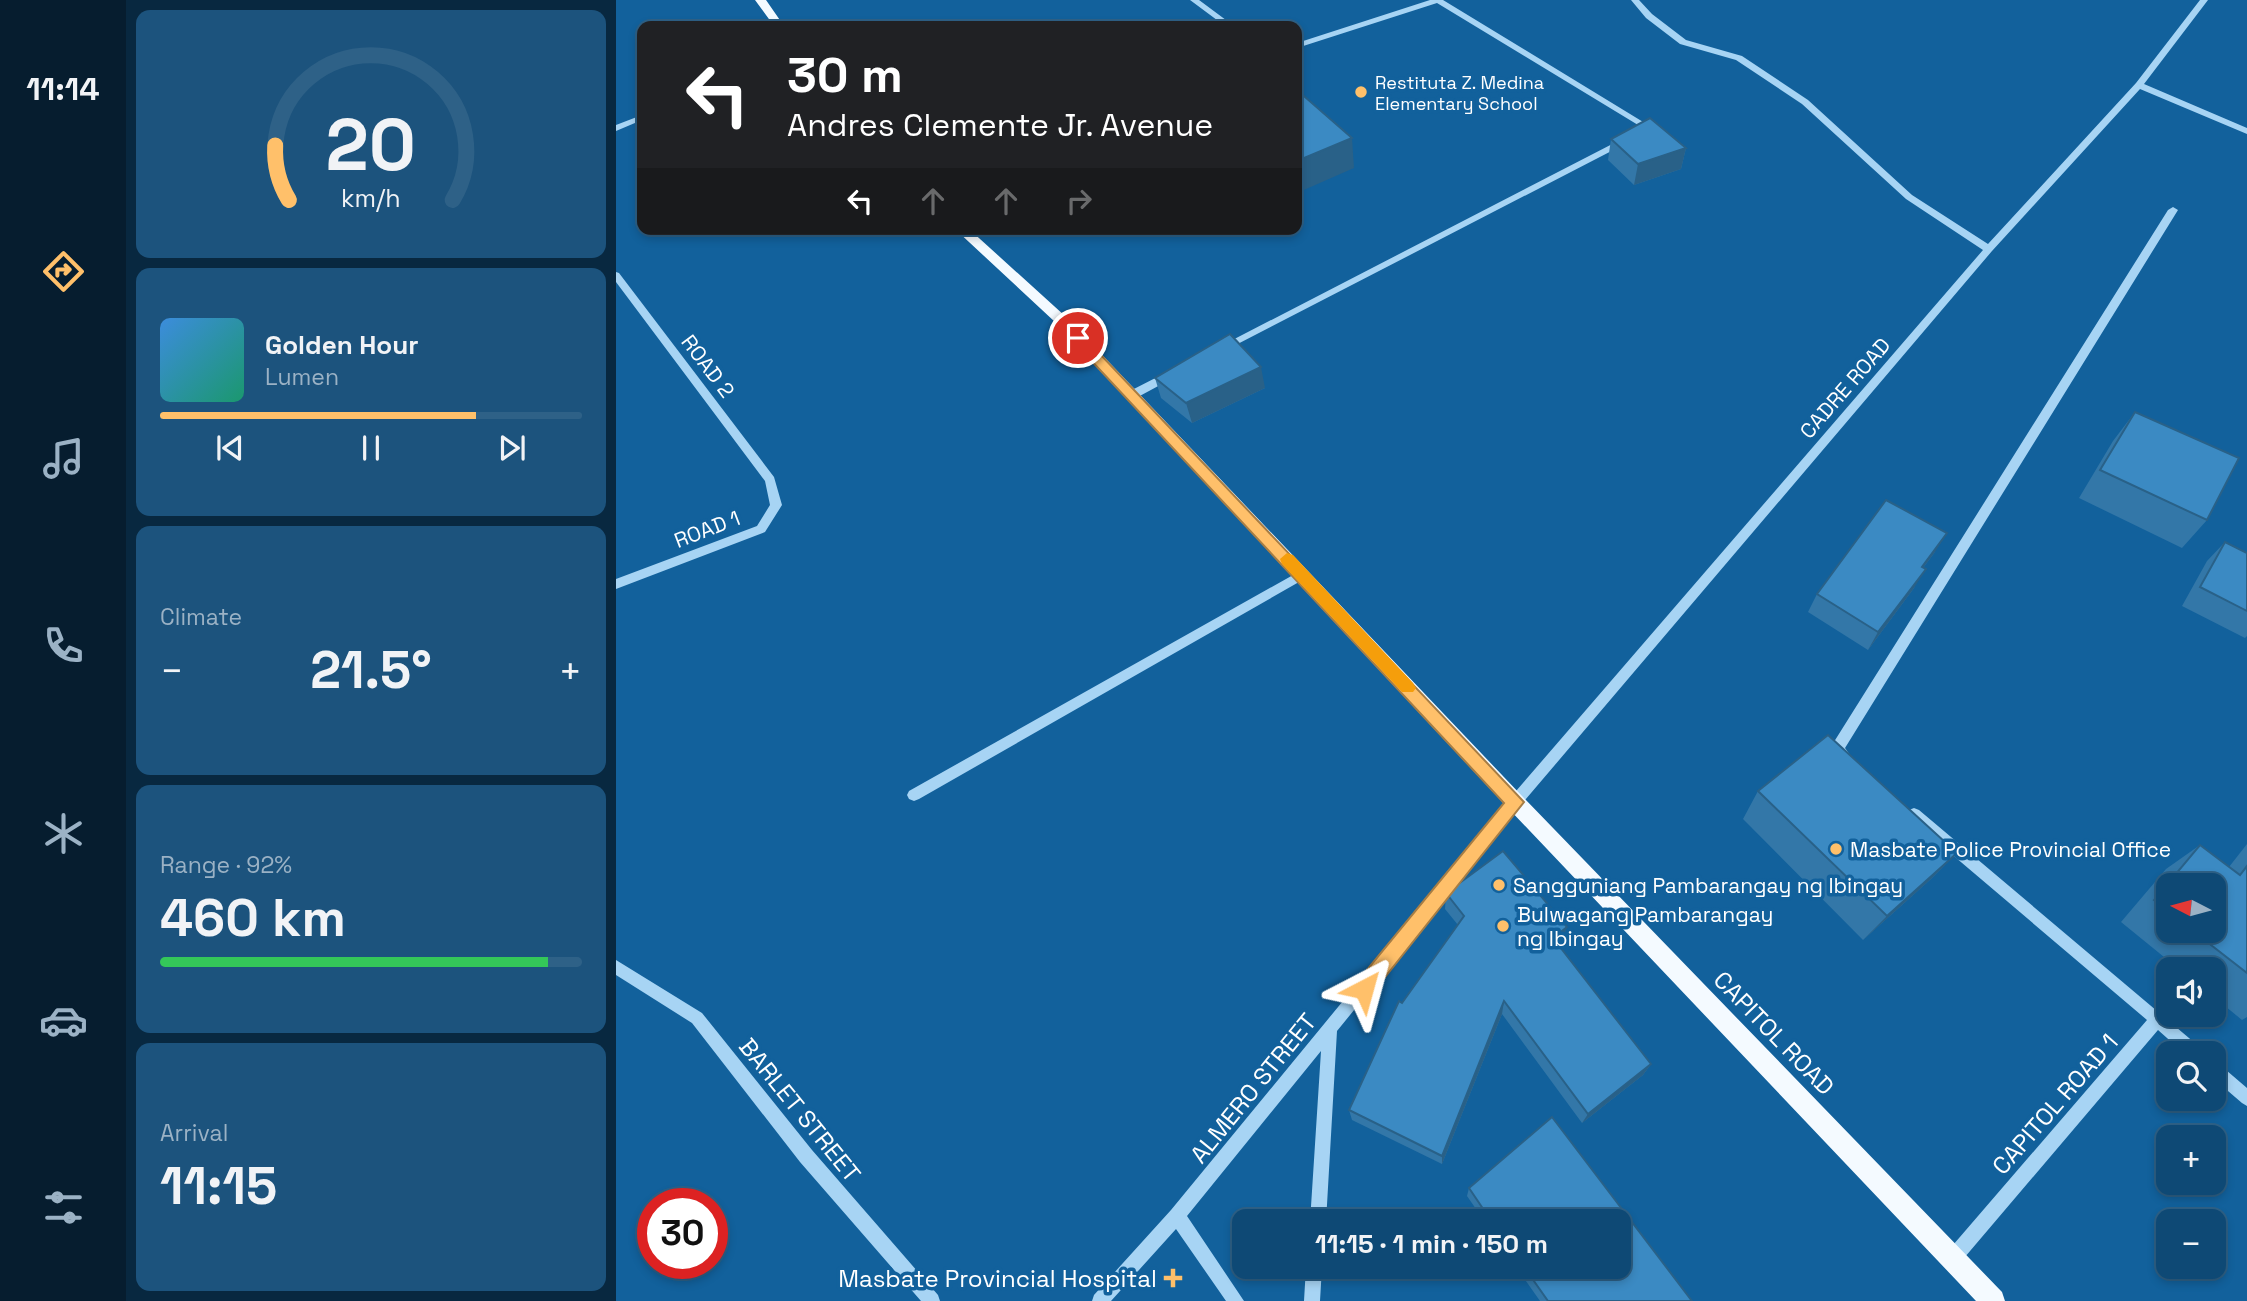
<!DOCTYPE html>
<meta charset="utf-8">
<style>
:root{--surface:#0e4975;--page:#1c537d;--text:#f1f3f6;--muted:#9bb2c5;--line:#2e6187;--accent:#ffc06a}
body{margin:0;font-family:"Space Grotesk",sans-serif;background:var(--page);color:var(--text);height:100vh;display:flex;flex-direction:column;font-size:26px;white-space:nowrap}
*{box-sizing:border-box;margin:0}
p{font-size:23px;color:var(--muted)}
.icon{flex:none;width:38px;height:38px;fill:none;stroke:currentColor;stroke-width:2;stroke-linecap:round;stroke-linejoin:round}
.map{position:relative;flex:1;overflow:hidden}
.side{display:flex;flex-direction:column;gap:10px;padding:10px;background:#082840;width:490px}
.side>*{flex:none}
.hud{position:absolute;left:21px;top:21px;width:665px;height:214px;border-radius:14px;box-shadow:0 4px 10px #0003,0 0 0 2px var(--line);background:#202124;color:#fff;overflow:hidden}
.needle{width:46px;rotate:276deg}
.tools{position:absolute;left:1540px;top:873px;display:grid;gap:14px}
.tools a{display:grid;place-items:center;width:70px;height:70px;border-radius:14px;background:var(--surface);box-shadow:0 4px 10px #0003,0 0 0 2px var(--line);font-size:35px}
.speed{position:absolute;left:21px;top:1188px;display:flex;gap:14px;font-size:35px;font-weight:700;text-align:center}
.speed>*{display:grid;place-content:center;width:91px;height:91px;border-radius:50%;background:var(--surface);box-shadow:0 4px 10px #0003,0 0 0 2px var(--line);line-height:1}
.speed .limit{border:10px solid #d22;background:#fff;color:#111}
.pin{position:absolute;display:grid;place-items:center;width:60px;height:60px;color:#fff;margin:-30px;border:4px solid #fff;border-radius:50%;box-shadow:0 2px 7px #0007}
.me{position:absolute;width:77px;margin:-38px;rotate:39deg;stroke-linejoin:round;filter:drop-shadow(0 0 5px #0008)}
.turn{display:flex;align-items:center;gap:24px;height:147px;padding:0 35px;font-size:32px}
.turn .icon{width:91px;height:91px;stroke-width:2.5}
.turn b{display:block;font-size:49px;line-height:60px}
.lanes{display:flex;align-items:center;height:66px;padding:0 35px;background:#0003;justify-content:center;gap:35px;direction:ltr}
.lanes .off{opacity:.35}
.big{font-size:52px;font-weight:700;line-height:1.1}
.side .card{flex:1;display:flex;flex-direction:column;justify-content:center;gap:10px;min-width:0;padding:0 24px;border-radius:14px;background:var(--page)}
.side .dial{align-items:center;gap:0}
.dial svg{height:182px;overflow:visible;fill:none;stroke:var(--line);stroke-width:7;stroke-linecap:round;text-anchor:middle}
.dial text{fill:var(--text);stroke:none}
.song{display:flex;align-items:center;gap:21px}
.cover{width:84px;height:84px;border-radius:10px;background:linear-gradient(135deg,hsl(210 70% 55%),hsl(160 70% 35%))}
.played{height:7px;border-radius:4px;background:linear-gradient(90deg,var(--accent) 75%,var(--line) 75%)}
.keys{display:flex;justify-content:space-around;direction:ltr}
.heat{display:flex;justify-content:space-between;align-items:center;font-size:38px;direction:ltr}
.charge{height:10px;border-radius:5px;background:linear-gradient(90deg,#34c759 92%,var(--line) 0)}
.trip{position:absolute;left:616px;top:1209px;width:399px;height:70px;border-radius:14px;background:var(--surface);box-shadow:0 4px 10px #0003,0 0 0 2px var(--line);font-weight:700;line-height:70px;text-align:center}
main{display:flex;flex:1;min-height:0}
.tabs{display:flex;flex-direction:column;width:126px;justify-content:space-around;align-items:center;background:#061d2f;color:var(--muted)}
.tabs .icon{width:49px;height:49px}
.tabs .active{color:var(--accent)}
.tabs b{font-size:32px;color:var(--text)}
.map>svg:first-child{display:block}
.lines{fill:none;stroke-linecap:round;stroke-linejoin:round}
.minor{fill:#a7d4f4;fill-rule:evenodd}
.major{fill:#f4faff;fill-rule:evenodd}
.wall{fill:#3377a8;fill-rule:evenodd}
.shaded-wall{fill:#296188}
.building{fill:#3b8ac3;stroke:#296188;stroke-width:2}
.route{fill:#ffc06a;stroke:#a67d45;stroke-width:2}
.slow{fill:#f59e0b}
.poi-dot{fill:#ffc06a;stroke:#12619c;stroke-width:2.5}
.labels{text-anchor:middle;dominant-baseline:central;stroke-width:7;stroke-linejoin:round;paint-order:stroke}
.far-poi-label{font-size:18px;fill:#fff;stroke:#12619c;text-anchor:start}
.street-label{font-size:21px;fill:#fff;stroke:#12619c}
.poi-label{font-size:21px;fill:#fff;stroke:#12619c;text-anchor:start}
.near-street-label{font-size:24px;fill:#fff;stroke:#12619c}
.near-poi-label{font-size:24px;fill:#fff;stroke:#12619c;text-anchor:end}
</style>
<main>
<nav class="tabs">
<b>11:14</b>
<svg class="icon active" aria-label="directions" viewBox="0 0 24 24"><path d="M12 3l9 9-9 9-9-9zM9 14v-3h6M13 9l2 2-2 2"/></svg>
<svg class="icon" aria-label="music" viewBox="0 0 24 24"><path d="M9 18V5l10-2v13"/><circle cx="6" cy="18" r="3"/><circle cx="16" cy="16" r="3"/></svg>
<svg class="icon" aria-label="phone" viewBox="0 0 24 24"><path d="M5 4h4l2 5-3 2q2 4 5 5l2-3 5 2v4C11 20 4 13 5 4z"/></svg>
<svg class="icon" aria-label="climate" viewBox="0 0 24 24"><path d="M12 3v18M4 7l16 10M4 17L20 7"/></svg>
<svg class="icon" aria-label="car" viewBox="0 0 24 24"><path d="M5 17H2v-5l4-1 3-4h7l3 4 3 1v5h-3M9 17h6M6 11h13"/><circle cx="7" cy="17" r="2"/><circle cx="17" cy="17" r="2"/></svg>
<svg class="icon" aria-label="filters" viewBox="0 0 24 24"><path d="M4 7h16M4 17h16"/><circle cx="9" cy="7" r="2"/><circle cx="15" cy="17" r="2"/></svg>
</nav>
<section class="side">
<div class="card dial"><svg viewBox="0 0 100 80">
<path d="M14 69A42 42 0 1 1 86 69"/>
<path d="M14 69A42 42 0 0 1 8 45" stroke="#ffc06a"/>
<text x="50" y="56" font-size="32" font-weight="700">20</text>
<text x="50" y="72" font-size="11">km/h</text>
</svg></div>
<div class="card">
<div class="song"><i class="cover"></i><div><b>Golden Hour</b><p>Lumen</p></div></div>
<div class="played"></div>
<div class="keys"><svg class="icon" aria-label="previous" viewBox="0 0 24 24"><path d="M18 5L8 12l10 7zM5 5v14"/></svg><svg class="icon" aria-label="pause" viewBox="0 0 24 24"><path d="M8 5v14M16 5v14"/></svg><svg class="icon" aria-label="next" viewBox="0 0 24 24"><path d="M6 5l10 7-10 7zM19 5v14"/></svg></div>
</div>
<div class="card"><p>Climate</p>
<div class="heat"><a>−</a><b class="big">21.5°</b><a>+</a></div>
</div>
<div class="card"><p>Range · 92%</p><b class="big">460 km</b><div class="charge"></div></div>
<div class="card"><p>Arrival</p><b class="big">11:15</b></div>
</section>
<div class="map">
<svg width="1631" height="1301" viewBox="0 0 1631 1301">
<rect width="100%" height="100%" fill="#12619c"/>
<g class="lines">
<!-- minor -->
<path class="minor" d="M574,0H583L618,26H609Z
M814,0H827L1037,128L1032,132H1026L1025,130L1027,128L821,3L681,48V43Z
M1015,0H1023L1036,14L1070,40L1126,56L1192,100L1296,195L1372,244L1520,83L1584,0H1592L1528,84L1631,128V134L1524,89L1376,251L904,806L721,1031L710,1222H694L705,1051L571,1216L628,1301H610L560,1229L495,1301H476L478,1295L555,1210L894,798L1367,250L1290,199L1186,104L1120,60L1064,44L1030,18Z
M26,115V120L0,131V125Z
M1006,139L1010,142L1009,144L610,350H602L601,348Z
M1557,207L1562,210L1229,748L1234,755L1233,759L1228,761C1222,759 1217,755 1215,749L1216,745L1552,210Z
M0,272L3,273L158,477L166,505L149,532L0,589V579L141,526L154,505L149,481L0,282Z
M555,370L559,371V377L520,398H512V392Z
M686,570L692,575L690,578L303,799L298,801L293,799L291,795L293,791Z
M1298,808L1303,810L1586,1049L1588,1054H1569L1542,1030L1343,1264L1337,1266L1331,1264L1329,1258L1331,1252L1531,1020L1293,818L1291,814L1293,810Z
M0,960L86,1013L196,1150L322,1295L324,1301H305L184,1162L76,1023L0,975Z
M1598,1061L1603,1064L1631,1088V1106L1626,1103L1598,1079Z
M690,1267H706L704,1301H688Z"/>
<!-- major -->
<path class="major" d="M139,0H150L168,26H158Z
M339,229H353L449,316L906,796L1386,1292L1389,1301H1360L892,808L439,322Z"/>
</g>
<!-- wall -->
<path class="wall" d="M995,139L1070,148L1065,169L1018,185L992,160Z
M571,229H597L579,237Z
M539,378L649,388L576,423L545,398Z
M1519,412L1591,520L1566,548L1463,498L1497,441Z
M1609,542L1631,553V636L1629,638L1566,606L1591,561Z
M1319,552L1307,568L1298,588L1252,650L1192,612L1201,594Z
M1142,791L1341,853L1315,879L1247,940L1127,819Z
M1631,844V1017L1626,1020L1598,997V970H1564L1505,922L1550,869L1584,845L1613,867ZM1552,886L1598,931H1552Z
M830,893L951,927L946,942L943,945L1035,1064L1027,1075L966,1123L886,1014L826,1164L736,1120L733,1110L786,1003L842,925L829,909Z
M936,1117L1076,1301H924L900,1267H1003V1222H869L851,1196L853,1188Z"/>
<!-- shaded-wall -->
<path class="shaded-wall" d="M736,138L738,168L681,193V161Z
M1070,148L1065,169L1018,185L1022,164Z
M577,229H597L579,237Z
M645,367L649,388L576,423L570,403Z
M1331,533L1319,552L1294,585L1306,567Z
M1310,569L1298,588L1252,650L1262,632Z
M1341,853L1315,879L1247,940L1271,916Z
M951,927L946,942L933,953L937,938Z
M888,1001L886,1014L826,1164V1156Z
M1035,1064L1027,1075L966,1123L972,1114Z"/>
<!-- building -->
<path class="building" d="M681,90L736,138L681,161Z
M1034,118L1070,148L1022,164L995,139Z
M614,334L645,367L570,403L539,378Z
M1519,412L1623,458L1591,520L1484,470Z
M1270,500L1331,533L1306,567L1310,569L1262,632L1201,594Z
M1609,542L1631,553V611L1584,587Z
M1212,735L1341,853L1271,916L1142,791Z
M1584,845L1624,875L1631,866V973L1577,931H1598V886H1552V911L1538,900Z
M887,851L951,927L937,938L1035,1064L972,1114L888,1001L826,1156L733,1110L783,1001L786,1003L848,916L830,893Z
M936,1117L1076,1301H932L908,1267H1003V1222H876L853,1188Z"/>
<!-- route -->
<path class="route" d="M462,334L466,335L908,802L754,996L748,999L741,996L738,989L741,982L888,803L457,341V335Z"/>
<!-- slow -->
<path class="slow" d="M671,553L677,555L797,683L800,688L797,692H786L666,564L664,559Z"/>
<!-- markers -->
<g class="poi-dot">
<circle cx="745" cy="92" r="7"/>
<circle cx="1220" cy="849" r="7"/>
<circle cx="883" cy="885" r="7"/>
<circle cx="887" cy="926" r="7"/>
<path d="M553.5 1267.5h7v7h7v7h-7v7h-7v-7h-7v-7h7z"/>
</g>
<g class="labels">
<!-- far-poi labels -->
<g class="far-poi-label">
<text x="759" y="82">Restituta Z. Medina<tspan x="759" dy="21">Elementary School</tspan></text>
</g>
<!-- street labels -->
<g class="street-label">
<text transform="translate(92 366) rotate(53)">ROAD 2</text>
<text transform="translate(1229 388) rotate(-49)">CADRE ROAD</text>
<text transform="translate(91 529) rotate(-21)">ROAD 1</text>
</g>
<!-- poi labels -->
<g class="poi-label">
<text x="1234" y="849">Masbate Police Provincial Office</text>
<text x="897" y="885">Sangguniang Pambarangay ng Ibingay</text>
<text x="901" y="914">Bulwagang Pambarangay<tspan x="901" dy="24">ng Ibingay</tspan></text>
</g>
<!-- near-street labels -->
<g class="near-street-label">
<text transform="translate(1158 1033) rotate(46)">CAPITOL ROAD</text>
<text transform="translate(637 1088) rotate(-51)">ALMERO STREET</text>
<text transform="translate(1439 1104) rotate(-49)">CAPITOL ROAD 1</text>
<text transform="translate(184 1110) rotate(51)">BARLET STREET</text>
</g>
<!-- near-poi labels -->
<g class="near-poi-label">
<text x="541" y="1278">Masbate Provincial Hospital</text>
</g>
</g>
</svg>
<div class="tools">
<a><svg class="needle" viewBox="-14 -14 28 28"><path d="M0-13l5 13h-10z" fill="#e53935"/><path d="M0 13l5-13h-10z" fill="#9bb2c5"/></svg></a>
<a><svg class="icon" aria-label="sound" viewBox="0 0 24 24"><path d="M4 9h4l5-4v14l-5-4H4zM17 9q2 3 0 6"/></svg></a>
<a><svg class="icon" aria-label="search" viewBox="0 0 24 24"><circle cx="10" cy="10" r="6"/><path d="M15 15l6 6"/></svg></a>
<a>+</a>
<a>−</a>
</div>
<div class="speed"><div class="limit">30</div></div>
<div class="pin" style="left:462px;top:338px;background:#d93025"><svg class="icon" aria-label="arrive" viewBox="0 0 24 24"><path d="M6 21V4h12l-3 4 3 4H6"/></svg></div>
<svg class="me" style="left:748px;top:989px" viewBox="-20 -20 40 40"><path d="M0-17L14 15 0 8-14 15z" fill="#ffc06a" stroke="#fff" stroke-width="4"/></svg>
<div class="trip">11:15 · 1 min · 150 m</div>
<div class="hud">
<div class="turn"><svg class="icon" aria-label="left" viewBox="0 0 24 24"><path d="M17 20v-9H6M10 6l-5 5 5 5"/></svg><div><b>30 m</b>Andres Clemente Jr. Avenue</div></div>
<div class="lanes"><svg class="icon" aria-label="left" viewBox="0 0 24 24"><path d="M17 20v-9H6M10 6l-5 5 5 5"/></svg><svg class="icon off" aria-label="ahead" viewBox="0 0 24 24"><path d="M12 20V5M6 11l6-6 6 6"/></svg><svg class="icon off" aria-label="ahead" viewBox="0 0 24 24"><path d="M12 20V5M6 11l6-6 6 6"/></svg><svg class="icon off" aria-label="right" viewBox="0 0 24 24"><path d="M7 20v-9h11M14 6l5 5-5 5"/></svg></div>
</div>
</div>
</main>
